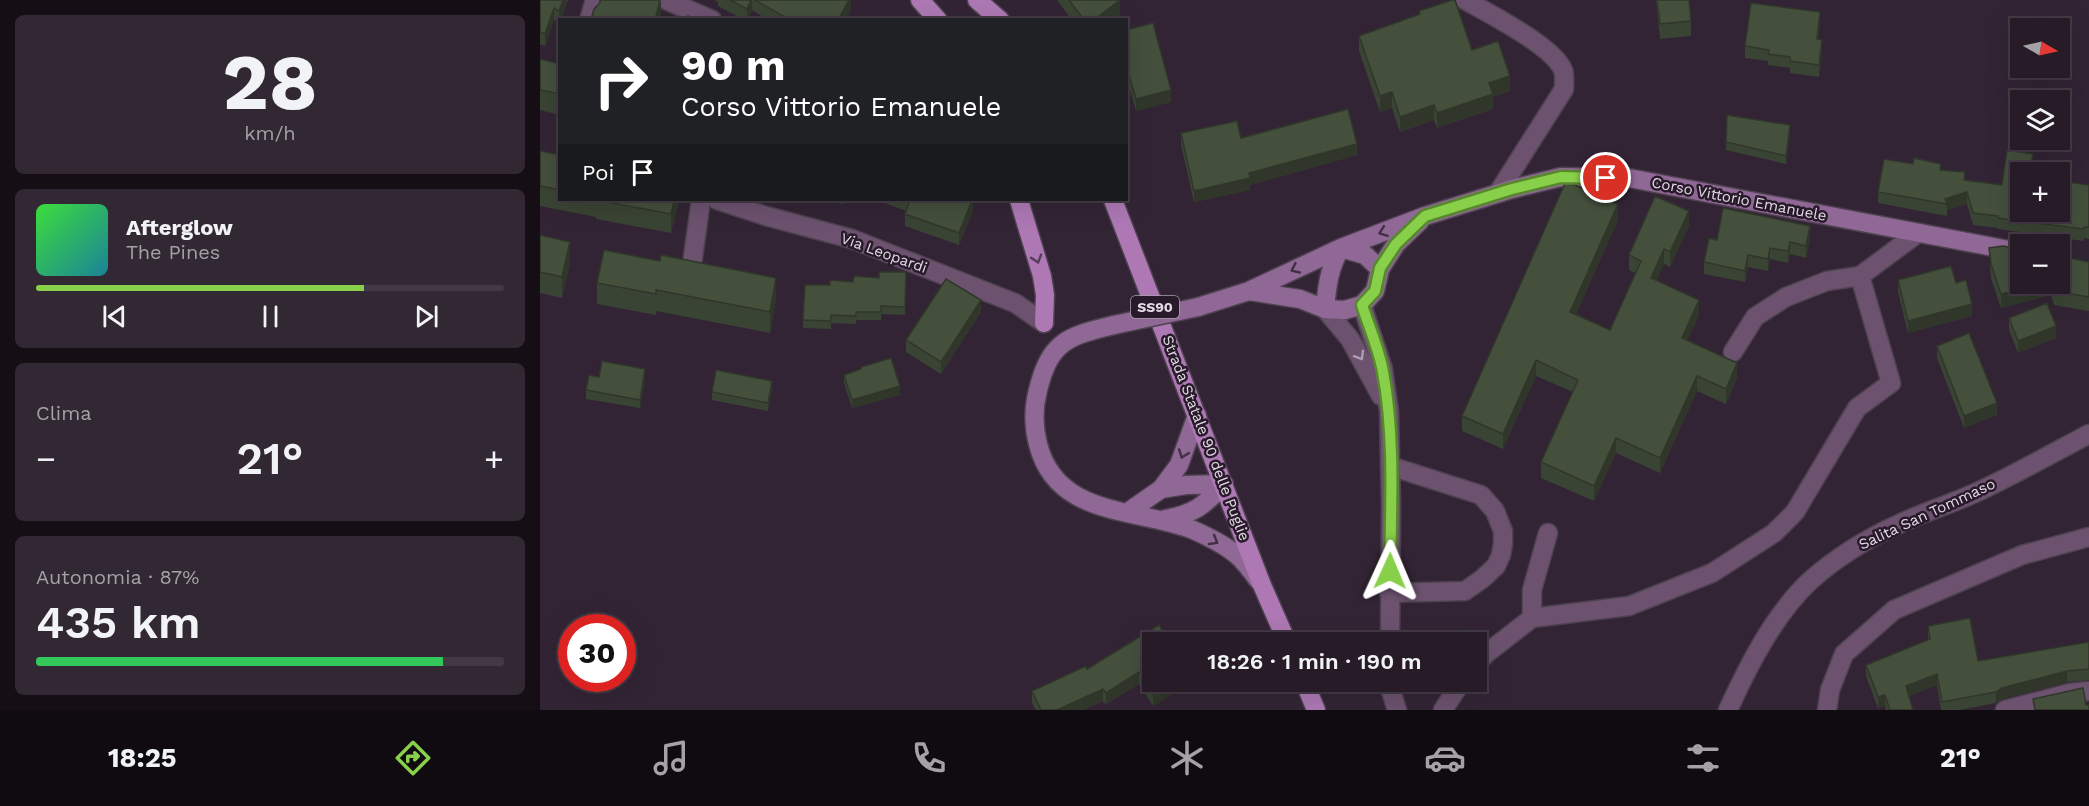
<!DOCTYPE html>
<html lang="it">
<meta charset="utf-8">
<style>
:root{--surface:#261b27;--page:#322833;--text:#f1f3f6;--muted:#a4a1a7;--line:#423944;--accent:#88cf4a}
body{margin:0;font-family:"Work Sans",sans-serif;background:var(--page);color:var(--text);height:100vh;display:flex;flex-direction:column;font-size:22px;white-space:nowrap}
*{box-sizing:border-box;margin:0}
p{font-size:20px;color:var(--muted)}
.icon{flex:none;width:33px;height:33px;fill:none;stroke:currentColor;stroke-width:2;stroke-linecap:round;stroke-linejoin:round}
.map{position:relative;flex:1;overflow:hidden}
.drawer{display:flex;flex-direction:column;gap:15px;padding:15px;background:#150f15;width:540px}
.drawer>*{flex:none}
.top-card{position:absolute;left:18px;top:18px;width:570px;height:183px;border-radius:0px;box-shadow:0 6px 24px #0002,0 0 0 2px var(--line);background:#202124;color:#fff;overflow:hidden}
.needle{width:39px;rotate:99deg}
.fabs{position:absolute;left:1470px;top:18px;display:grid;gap:12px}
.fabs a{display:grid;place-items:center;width:60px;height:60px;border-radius:0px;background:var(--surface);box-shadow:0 6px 24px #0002,0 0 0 2px var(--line);font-size:30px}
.speed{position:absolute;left:18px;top:614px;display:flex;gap:12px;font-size:30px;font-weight:700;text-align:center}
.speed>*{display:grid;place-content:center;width:78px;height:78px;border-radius:50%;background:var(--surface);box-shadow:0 6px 24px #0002,0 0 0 2px var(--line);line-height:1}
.speed .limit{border:9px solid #d22;background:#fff;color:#111}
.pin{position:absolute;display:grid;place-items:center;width:51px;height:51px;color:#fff;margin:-26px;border:3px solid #fff;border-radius:50%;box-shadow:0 2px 6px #0007}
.me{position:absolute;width:66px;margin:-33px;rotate:1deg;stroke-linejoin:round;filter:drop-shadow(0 0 4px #0008)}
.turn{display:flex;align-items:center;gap:21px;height:126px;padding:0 24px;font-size:27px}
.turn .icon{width:78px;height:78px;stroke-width:2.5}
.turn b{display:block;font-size:42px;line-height:51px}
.then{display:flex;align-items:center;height:57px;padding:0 24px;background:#0003;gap:12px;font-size:22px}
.big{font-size:45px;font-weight:600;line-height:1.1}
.drawer .tile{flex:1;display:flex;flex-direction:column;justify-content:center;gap:9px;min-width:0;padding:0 21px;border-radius:9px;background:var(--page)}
.drawer .dial{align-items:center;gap:0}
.dial b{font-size:78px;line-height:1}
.song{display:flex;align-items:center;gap:18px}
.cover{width:72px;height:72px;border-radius:9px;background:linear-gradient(135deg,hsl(120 70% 55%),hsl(190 70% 35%))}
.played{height:6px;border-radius:3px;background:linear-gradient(90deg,var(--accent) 70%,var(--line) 70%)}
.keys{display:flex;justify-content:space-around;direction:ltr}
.heat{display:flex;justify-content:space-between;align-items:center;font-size:33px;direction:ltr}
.charge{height:9px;border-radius:4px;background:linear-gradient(90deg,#34c759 87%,var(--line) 0)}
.trip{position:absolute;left:602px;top:632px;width:345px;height:60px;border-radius:0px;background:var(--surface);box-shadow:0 6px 24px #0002,0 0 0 2px var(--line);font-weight:600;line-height:60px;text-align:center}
.menu{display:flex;height:96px;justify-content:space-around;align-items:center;background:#0f0b10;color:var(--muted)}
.menu .icon{width:42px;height:42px}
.menu .on{color:var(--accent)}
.menu b{font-size:27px;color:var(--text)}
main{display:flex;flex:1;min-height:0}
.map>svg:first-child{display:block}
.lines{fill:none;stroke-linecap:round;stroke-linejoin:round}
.street-casing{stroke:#4e4150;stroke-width:21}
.secondary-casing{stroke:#4e4150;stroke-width:21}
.primary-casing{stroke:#4e4150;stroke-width:21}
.street{stroke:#6c526f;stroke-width:18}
.secondary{stroke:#906896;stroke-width:18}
.primary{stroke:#ad78b4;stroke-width:18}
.secondary-bridge-casing{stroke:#4e4150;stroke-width:21;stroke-linecap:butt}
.secondary-bridge{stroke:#906896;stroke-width:18}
.wall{fill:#3a4434}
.shaded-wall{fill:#30372a}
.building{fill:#444f3c;stroke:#30372a;stroke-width:1.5}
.oneway{stroke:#422e45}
.oneway2{stroke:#573b5a}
.oneway3{stroke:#ad9db0}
.route-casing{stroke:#588730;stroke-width:15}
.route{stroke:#88cf4a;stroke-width:10}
.labels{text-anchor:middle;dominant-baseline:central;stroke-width:5;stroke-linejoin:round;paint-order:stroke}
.shield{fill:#281a2a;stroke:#aba0ad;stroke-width:1.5}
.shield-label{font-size:14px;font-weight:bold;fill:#e3dae5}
.street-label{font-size:15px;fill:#e3dae5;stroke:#281a2a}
</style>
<main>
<section class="drawer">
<div class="tile dial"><b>28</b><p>km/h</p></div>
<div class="tile">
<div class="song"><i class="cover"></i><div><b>Afterglow</b><p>The Pines</p></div></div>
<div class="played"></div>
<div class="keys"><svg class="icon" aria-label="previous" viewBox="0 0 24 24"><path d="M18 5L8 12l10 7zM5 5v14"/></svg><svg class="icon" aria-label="pause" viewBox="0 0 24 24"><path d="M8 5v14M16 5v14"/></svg><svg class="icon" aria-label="next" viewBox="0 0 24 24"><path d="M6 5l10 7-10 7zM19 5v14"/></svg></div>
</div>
<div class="tile"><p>Clima</p>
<div class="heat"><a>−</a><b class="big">21°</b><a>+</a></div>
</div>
<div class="tile"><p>Autonomia · 87%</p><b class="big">435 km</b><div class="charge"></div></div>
</section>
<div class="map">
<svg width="1549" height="710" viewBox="0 0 1549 710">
<rect width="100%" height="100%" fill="#322434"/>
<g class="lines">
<!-- street casing -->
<g class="street-casing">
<path id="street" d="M126,0L172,20
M925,0C948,13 1013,46 1023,70C1025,75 1024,83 1024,89L958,193
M49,20L55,0
M177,200L226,216L312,239L475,303L504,323
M151,271L161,200
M822,305L843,369L849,411L851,505L850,642
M785,309L810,339L841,396
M1193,352L1215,317L1246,297L1287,281L1320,276L1378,233
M849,593L925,591L942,579L956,566L961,555L963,544V531L955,511L941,495L850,466
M992,618V590L1008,533
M936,664L947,653L992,618L1089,606L1172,573L1234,533L1255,512L1317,408L1351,383L1320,276
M851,681V691L857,710
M903,710L922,681
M1188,710C1208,666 1235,613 1271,580C1297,557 1328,538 1359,524C1384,512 1411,504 1435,493C1474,475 1511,454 1549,434
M1287,710L1290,690L1304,654L1354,610L1482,555L1549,537
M1465,710L1530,693L1549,691"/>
</g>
<!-- secondary casing -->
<g class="secondary-casing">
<path id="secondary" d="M801,248L825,255L840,269
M709,291L760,299L785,309L805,310L822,305L835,291L840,269L856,244L880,221
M658,307L709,291L801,248L885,216L972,189L1021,177L1089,178L1480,252
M785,309C787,287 789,267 801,248
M574,325C528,336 510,341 498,390C493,409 493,425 498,444C516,517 595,508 651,529C667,536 686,545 699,557C707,564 713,574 719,581
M621,489L646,485L684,484
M588,512L621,489L639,465L657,415
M625,519C654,514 664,506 684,484"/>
</g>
<!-- primary casing -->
<g class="primary-casing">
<path id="primary" d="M380,0L398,20
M437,0L460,20
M479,200L502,276L505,295L504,323
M573,200L722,585L747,642
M764,681L776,710"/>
</g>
<!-- street -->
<use href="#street" class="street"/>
<!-- secondary -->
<use href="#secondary" class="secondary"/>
<!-- primary -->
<use href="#primary" class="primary"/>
<!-- secondary-bridge casing -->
<g class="secondary-bridge-casing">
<path id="secondary-bridge" d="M574,325L658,307"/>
</g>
<!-- secondary-bridge -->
<use href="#secondary-bridge" class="secondary-bridge"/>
</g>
<!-- wall -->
<path class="wall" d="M0,0H28L19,23L14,20L5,46L0,44Z
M174,0H311V10L305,20H228L212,10L208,20H204L178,6V2Z
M517,0H580V15L574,20H532Z
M1116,0H1149L1151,21V36L1120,39Z
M879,11L932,50L970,91L953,97V109L897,128L894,120L860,132L852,108L840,112L819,51V36L879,15Z
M1280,24L1278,39L1282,52L1279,77L1250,73V68L1228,65V61L1205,58V46Z
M586,30L631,102L596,111L586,76Z
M0,59L20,64V115L0,110Z
M1187,115L1250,133L1246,164L1186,150Z
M641,133L701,138L817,155L710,185V190L654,202L641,145Z
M0,151L20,155V200H139L131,233L56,219V217L0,206V208Z
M1373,164L1401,170L1425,180L1462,185L1493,164L1506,172L1480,212L1549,185V239L1544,238L1543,241L1458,229V228L1433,225L1427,204L1407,210V216L1338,203V192Z
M281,200H305L304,204Z
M337,200H433V211L419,245L365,226V214L366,211Z
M1078,220L1036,314L1070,330L1095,273L1089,270V255L1149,226L1130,267L1124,264L1116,280L1159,315L1147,341L1197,378L1186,404L1157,391L1120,473L1076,453L1054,501L1001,478V462L1033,392L996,376L963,449L922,431V416Z
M0,235L30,263L22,298L0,293Z
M1270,238L1266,258L1250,254L1248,263L1230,259L1228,271L1208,267L1205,282L1164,274V262L1177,240Z
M1449,248L1480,284H1520L1549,262V311L1514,305L1511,295L1461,308L1451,278Z
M366,272L365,315L341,314V320H316V324L291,323V329L263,328V320L290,285L339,278Z
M1358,280L1432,316L1368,333L1358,292Z
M57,283L236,299L230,333L116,311V315L57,304Z
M441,312L401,374L366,352V340Z
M1469,318L1516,338L1478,353L1469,330Z
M1397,346L1457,415L1424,428L1397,358Z
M304,375L360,395L312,408L304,383Z
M59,377H105L100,408L46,399V390Z
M232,389L228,411L172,400V392Z
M619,625L647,681V685L613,706L599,684L566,704L563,701L543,710H496L492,703V691L547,669Z
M1388,626L1438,661L1549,642V680L1527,682L1462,699L1456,703L1420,710H1401L1397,685L1369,696L1373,710H1346L1345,706L1338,708L1326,676V665L1388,640Z"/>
<!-- shaded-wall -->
<path class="shaded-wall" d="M23,0H28L21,20H20L19,23V11Z
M121,0V20H115Z
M211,0H212V10L207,20V9Z
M309,0H311V10L305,20H298Z
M580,0V15L574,20H554Z
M14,8V20L5,46V34Z
M1280,12V24L1277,51V39Z
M1282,40V52L1279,77V65Z
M970,76V91L953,97V109L897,128V113L949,83Z
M631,90V102L596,111V99Z
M852,92V108L840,112V96Z
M894,105V120L860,132V117Z
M1250,125V133L1246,164V156Z
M817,144V155L710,185V190L654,202V191L709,173Z
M1427,192V204L1407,210L1405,199Z
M134,200H139L131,233V214Z
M433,200V211L419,245V233Z
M1078,204V220L1030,327V312Z
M1149,211V226L1130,267V252Z
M1270,226V238L1266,258V246Z
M30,242V263L22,298V277Z
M1250,242V254L1248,263V251Z
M1230,248V259L1228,271V259Z
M1124,249V264L1111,293V278Z
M1208,255V267L1205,282V271Z
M236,278V299L230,333V312Z
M1501,284H1511V295L1461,308V294Z
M441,300V312L401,374V362Z
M1159,300V315L1142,353V338Z
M1432,304V316L1368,333V321Z
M1516,326V338L1478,353V341Z
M996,360V376L963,449V434Z
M1197,363V378L1186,404V389Z
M105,369V377L100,408V400Z
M1157,376V391L1120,473V458Z
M232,381V389L228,411V403Z
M360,386V395L312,408V400Z
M1457,403V415L1424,428V416Z
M1076,438V453L1054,501V486Z
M1527,671V682L1462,699L1456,703V692L1462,688Z
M599,672V684L566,704V693Z
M1397,674V685L1366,697V686Z
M634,681H647V685L613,706V694Z
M563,689V701L543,710H517Z
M1345,695V706L1338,708V697Z"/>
<!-- building -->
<path class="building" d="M0,0H23L19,11L14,8L5,34L0,32Z
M60,0H120L115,20H51L54,9L60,3Z
M190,0H211L207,9Z
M215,0H309L298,20H250Z
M529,0H580L554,20H544Z
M912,0H915L932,50L958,41L970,76L949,83L953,94L897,113L894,105L860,117L852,92L840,96L819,36L880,14L879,11Z
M1117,0H1149L1151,21L1120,24Z
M1211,3L1280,12L1277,39L1282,40L1279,65L1250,61V57L1228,54L1229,50L1205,46Z
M148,16L158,20H146Z
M613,23L631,90L596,99L586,65V30Z
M0,59L20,64V94L0,90Z
M808,109L817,144L709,173L710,178L654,191L641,133L697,121L701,138Z
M1187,115L1250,125L1246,156L1186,142Z
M1467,150L1493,154L1491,164L1506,166L1505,172H1480V212H1520V181L1549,185V227H1544L1543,229L1458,218V216L1433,213L1427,192L1405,199L1407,204L1338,192L1344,159L1373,164L1374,158L1401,164L1400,170L1425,172L1424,180L1462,185Z
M0,151L20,155V190L0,186V188Z
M1026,181L1078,204L1030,312L1070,330L1101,261L1089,255L1115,196L1149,211L1130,252L1124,249L1111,278L1159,300L1142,338L1197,363L1186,389L1157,376L1120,458L1076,438L1054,486L1001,462L1038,380L996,360L963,434L922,416Z
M56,200H134L131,214Z
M368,200H432L419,233L365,214L370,200Z
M1183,208L1270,226L1266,246L1250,242L1248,251L1230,248L1228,259L1208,255L1205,271L1164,262L1169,238L1177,240Z
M0,235L30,242L22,277L0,272Z
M1463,246L1478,249H1480V284H1501L1461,294L1451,264L1449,248Z
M64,250L120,261L121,255L236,278L230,312L116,290V294L57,283Z
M1520,256L1549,262V297L1514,291L1512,284H1520Z
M1411,266L1416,283L1426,280L1432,304L1368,321L1358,280Z
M339,272H366L365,307L341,306V312H316V316L291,315V321L263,320L265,285H290V280L313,282L314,276L339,278Z
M406,279L441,300L401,362L366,340Z
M1507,303L1516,326L1478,341L1469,318Z
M1429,333L1457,403L1424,416L1397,346Z
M351,358L360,386L312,400L304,375L321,369V367Z
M62,361L105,369L100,400L46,390L49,375L59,377Z
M176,370L232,381L228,403L172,392Z
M1430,618L1438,661L1549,642V669L1527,671L1462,688L1456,692L1402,702L1397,674L1366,686L1373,710H1350L1345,695L1338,697L1326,665L1390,639L1388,626Z
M619,625L629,642H612V681H634L613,694L599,672L566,693L563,689L517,710H501L492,691L546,666L547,669Z
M1543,688L1546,705H1549V710H1495L1493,699Z"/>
<!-- one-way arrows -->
<defs><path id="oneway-chevron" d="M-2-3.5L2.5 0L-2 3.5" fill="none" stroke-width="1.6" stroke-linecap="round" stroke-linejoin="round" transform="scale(1.5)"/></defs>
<g class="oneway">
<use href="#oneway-chevron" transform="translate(843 232) rotate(159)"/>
<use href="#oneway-chevron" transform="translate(755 269) rotate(155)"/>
<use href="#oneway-chevron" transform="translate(643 454) rotate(110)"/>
<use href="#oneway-chevron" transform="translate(674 541) rotate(31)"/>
</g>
<use class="oneway2" href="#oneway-chevron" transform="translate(497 259) rotate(73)"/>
<use class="oneway3" href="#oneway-chevron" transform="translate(820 356) rotate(59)"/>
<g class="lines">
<!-- route casing -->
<g class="route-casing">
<path id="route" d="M850,571C851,505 855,437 843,372C839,349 829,327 822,305L835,291L840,268L856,244L885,216L972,189L1021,177L1066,178"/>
</g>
<!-- route -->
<use href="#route" class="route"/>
</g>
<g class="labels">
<!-- shield labels -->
<rect class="shield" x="591" y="296" width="48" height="22" rx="4.5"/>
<g class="shield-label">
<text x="615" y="307">SS90</text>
</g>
<!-- street labels -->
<g class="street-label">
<text transform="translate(1199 199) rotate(11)">Corso Vittorio Emanuele</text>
<text transform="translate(344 253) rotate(20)">Via Leopardi</text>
<text transform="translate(666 438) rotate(69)">Strada Statale 90 delle Puglie</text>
<text transform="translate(1387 514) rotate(-25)">Salita San Tommaso</text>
</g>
</g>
</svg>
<div class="fabs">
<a><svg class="needle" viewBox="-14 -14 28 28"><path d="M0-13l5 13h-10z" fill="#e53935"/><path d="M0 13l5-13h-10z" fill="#a4a1a7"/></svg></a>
<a><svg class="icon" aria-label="layers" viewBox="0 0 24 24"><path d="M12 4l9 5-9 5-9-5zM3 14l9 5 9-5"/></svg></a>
<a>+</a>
<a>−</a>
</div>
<div class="speed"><div class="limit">30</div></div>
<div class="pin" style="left:1066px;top:178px;background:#d93025"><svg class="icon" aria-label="arrive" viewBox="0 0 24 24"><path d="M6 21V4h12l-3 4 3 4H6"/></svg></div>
<svg class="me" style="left:850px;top:571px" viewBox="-20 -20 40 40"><path d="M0-17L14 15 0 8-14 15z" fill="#88cf4a" stroke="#fff" stroke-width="4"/></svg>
<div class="trip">18:26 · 1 min · 190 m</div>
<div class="top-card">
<div class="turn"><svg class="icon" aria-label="right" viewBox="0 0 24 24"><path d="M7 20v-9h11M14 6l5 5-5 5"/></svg><div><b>90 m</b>Corso Vittorio Emanuele</div></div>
<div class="then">Poi<svg class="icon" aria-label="arrive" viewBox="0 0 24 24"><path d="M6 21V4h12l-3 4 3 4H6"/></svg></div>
</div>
</div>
</main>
<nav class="menu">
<b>18:25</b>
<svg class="icon on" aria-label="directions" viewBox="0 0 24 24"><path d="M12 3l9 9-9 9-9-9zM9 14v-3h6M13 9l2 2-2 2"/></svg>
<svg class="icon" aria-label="music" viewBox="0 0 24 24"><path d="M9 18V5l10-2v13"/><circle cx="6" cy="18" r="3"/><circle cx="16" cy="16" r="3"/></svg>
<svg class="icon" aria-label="phone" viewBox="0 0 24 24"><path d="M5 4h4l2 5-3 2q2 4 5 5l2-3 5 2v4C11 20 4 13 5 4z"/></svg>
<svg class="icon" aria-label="climate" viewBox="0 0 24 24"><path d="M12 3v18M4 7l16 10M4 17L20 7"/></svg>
<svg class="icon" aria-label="car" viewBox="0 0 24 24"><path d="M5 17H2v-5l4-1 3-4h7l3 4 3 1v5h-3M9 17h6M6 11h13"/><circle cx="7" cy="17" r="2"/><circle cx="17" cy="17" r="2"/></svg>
<svg class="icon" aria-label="filters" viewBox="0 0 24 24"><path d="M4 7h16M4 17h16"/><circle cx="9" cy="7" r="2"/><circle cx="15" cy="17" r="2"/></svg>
<b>21°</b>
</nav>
